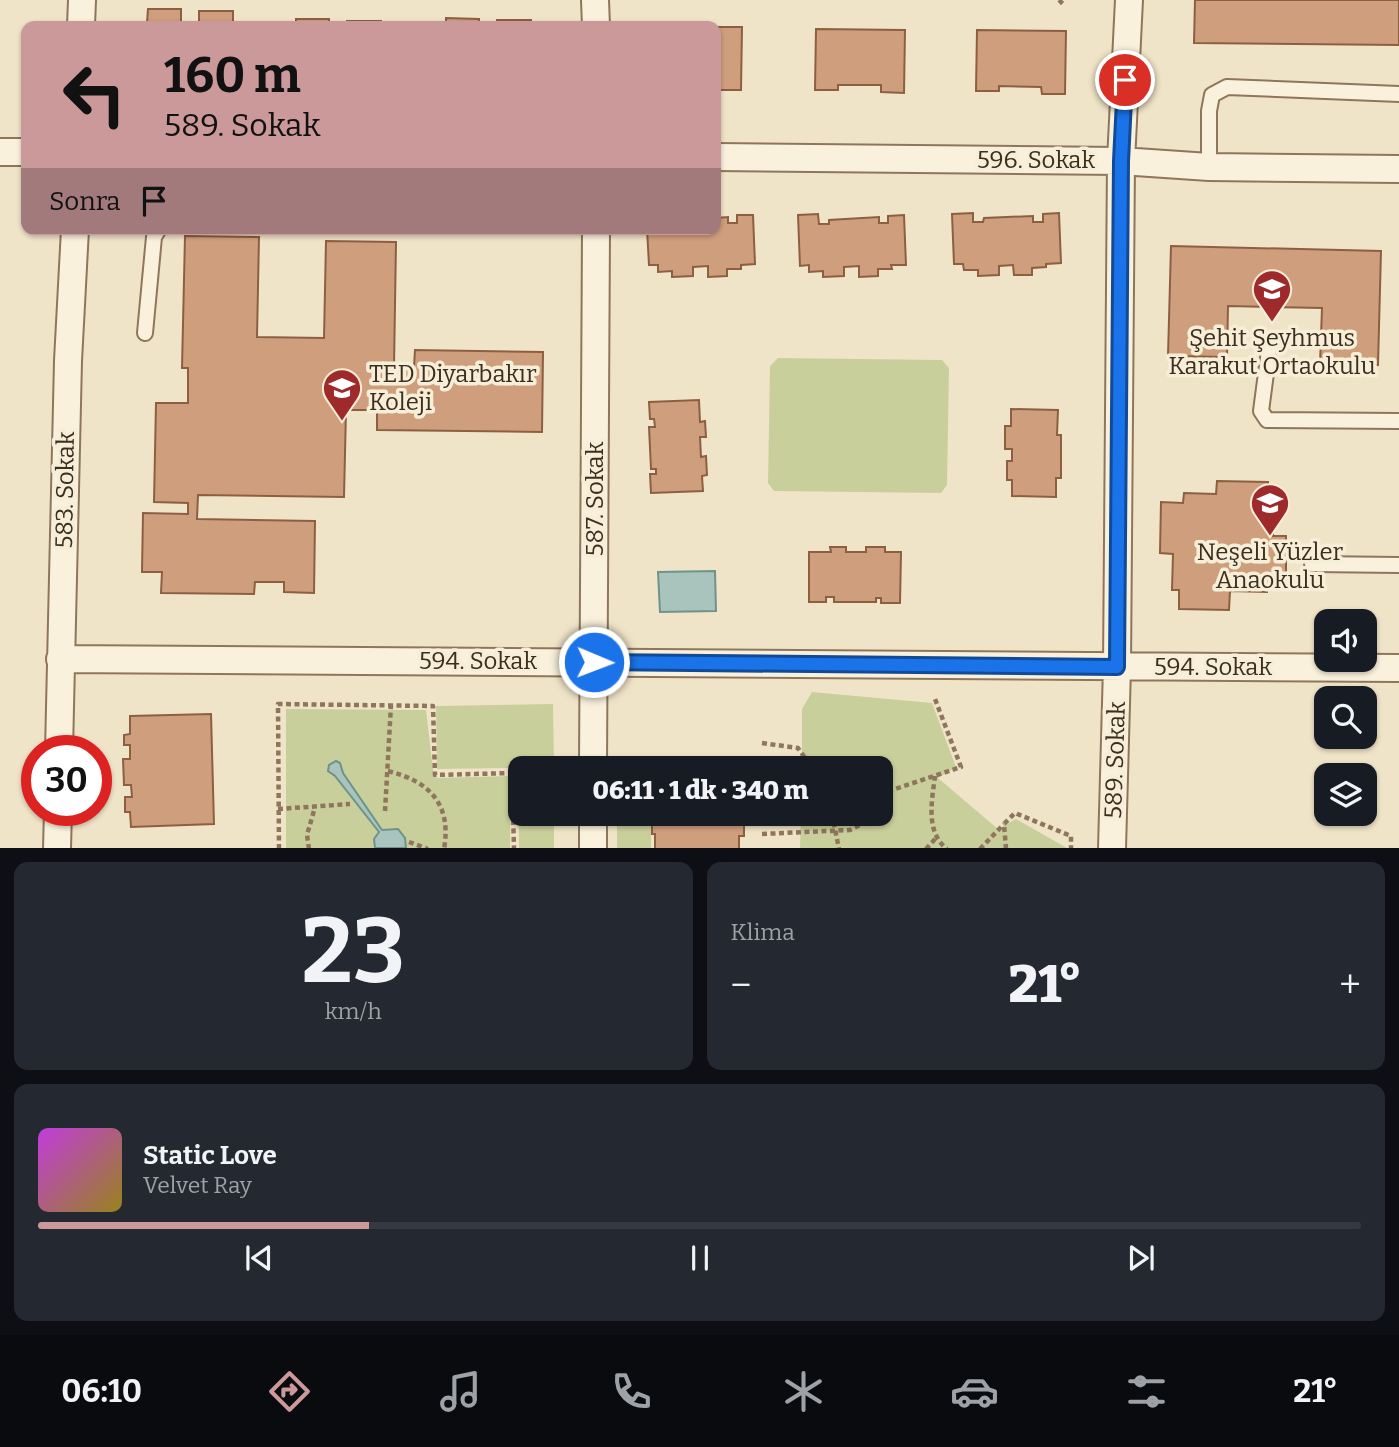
<!DOCTYPE html>
<html lang="tr">
<meta charset="utf-8">
<style>
:root{--surface:#171b24;--page:#242831;--text:#f1f3f6;--muted:#9ea1a6;--line:#363941;--accent:#cc999b}
body{margin:0;font-family:Bitter,serif;background:var(--page);color:var(--text);height:100vh;display:flex;flex-direction:column;font-size:26px;white-space:nowrap}
*{box-sizing:border-box;margin:0}
p{font-size:23px;color:var(--muted)}
.icon{flex:none;width:38px;height:38px;fill:none;stroke:currentColor;stroke-width:2;stroke-linecap:round;stroke-linejoin:round}
.map{position:relative;height:848px;overflow:hidden}
.sheet{display:flex;flex-direction:column;gap:14px;padding:14px;background:#0d0f14;flex:1}
.sheet>*{flex:none}
.guide{position:absolute;left:21px;top:21px;width:700px;height:214px;border-radius:14px;box-shadow:0 2px 5px #0004;background:#cc999b;color:#111;overflow:hidden}
.buttons{position:absolute;left:1314px;top:609px;display:grid;gap:14px}
.buttons a{display:grid;place-items:center;width:63px;height:63px;border-radius:14px;background:var(--surface);box-shadow:0 2px 5px #0004;font-size:35px}
.speed{position:absolute;left:21px;top:735px;display:flex;gap:14px;font-size:35px;font-weight:700;text-align:center}
.speed>*{display:grid;place-content:center;width:91px;height:91px;border-radius:50%;background:var(--surface);box-shadow:0 2px 5px #0004;line-height:1}
.speed .limit{border:10px solid #d22;background:#fff;color:#111}
.pin{position:absolute;display:grid;place-items:center;width:60px;height:60px;color:#fff;margin:-30px;border:4px solid #fff;border-radius:50%;box-shadow:0 2px 7px #0007}
.me{position:absolute;width:77px;margin:-38px;rotate:91deg;stroke-linejoin:round;filter:drop-shadow(0 0 5px #0008)}
.turn{display:flex;align-items:center;gap:24px;height:147px;padding:0 28px;font-size:32px}
.turn .icon{width:91px;height:91px;stroke-width:2.5}
.turn b{display:block;font-size:49px;line-height:60px}
.then{display:flex;align-items:center;height:66px;padding:0 28px;background:#0003;gap:14px;font-size:26px}
.big{font-size:52px;font-weight:800;line-height:1.1}
.sheet .card{flex:1;display:flex;flex-direction:column;justify-content:center;gap:10px;min-width:0;padding:0 24px;border-radius:14px;background:var(--page)}
.sheet .dial{align-items:center;gap:0}
.dial b{font-size:91px;line-height:1}
.song{display:flex;align-items:center;gap:21px}
.cover{width:84px;height:84px;border-radius:10px;background:linear-gradient(135deg,hsl(290 70% 55%),hsl(50 70% 35%))}
.played{height:7px;border-radius:4px;background:linear-gradient(90deg,var(--accent) 25%,var(--line) 25%)}
.keys{display:flex;justify-content:space-around;direction:ltr}
.heat{display:flex;justify-content:space-between;align-items:center;font-size:38px;direction:ltr}
.sheet .tiles{flex:1;display:grid;gap:14px;grid-template-columns:1fr 1fr}
.card:last-child{grid-column:span 2}
.trip{position:absolute;left:508px;top:756px;width:385px;height:70px;border-radius:14px;background:var(--surface);box-shadow:0 2px 5px #0004;font-weight:800;line-height:70px;text-align:center}
.dock{display:flex;height:112px;justify-content:space-around;align-items:center;background:#090b0e;color:var(--muted)}
.dock .icon{width:49px;height:49px}
.dock .on{color:var(--accent)}
.dock b{font-size:32px;color:var(--text)}
.map>svg:first-child{display:block}
.green{fill:#c9cf9b}
.water{fill:#a9c4bc;stroke:#6f938a;stroke-width:2}
.building{fill:#cf9f7d;stroke:#8d5f41;stroke-width:2}
.lines{fill:none;stroke-linecap:round;stroke-linejoin:round}
.lane-casing{stroke:#8d765c;stroke-width:18}
.street-casing{stroke:#8d765c;stroke-width:30}
.path{stroke:#8d765c;stroke-width:4.5;stroke-dasharray:5 3.5;stroke-linecap:butt}
.lane{stroke:#faf1dc;stroke-width:14}
.street{stroke:#faf1dc;stroke-width:26}
.route-casing{stroke:#114b97;stroke-width:18}
.route{stroke:#1a73e8;stroke-width:12}
.labels{text-anchor:middle;dominant-baseline:central;stroke-width:7;stroke-linejoin:round;paint-order:stroke}
.street-label{font-size:24px;fill:#3d2e20;stroke:#f7eed8}
.poi-label{font-size:24px;fill:#3d2e20;stroke:#f7eed8}
</style>
<div class="map">
<svg width="1399" height="849" viewBox="0 0 1399 849">
<rect width="100%" height="100%" fill="#f0e4c8"/>
<!-- green -->
<path class="green" d="M778,358L942,360L949,368L947,485L941,493L774,491L768,483L770,366Z
M812,692L932,703L956,767L938,778L998,829L1016,819L1067,848H800L801,814H880V768H802V709Z
M553,704L554,768H520V814H554V848H519L518,768L437,769L436,706Z
M286,709L426,710L434,778L511,776L510,848L286,849Z
M617,814H651V848H617Z"/>
<!-- water -->
<path class="water" d="M715,571L716,611L660,612L658,572Z
M336,761L340,763L343,773L382,830L398,829L405,838L406,848H375L374,839L379,832L335,776L328,771L329,765Z"/>
<!-- building -->
<path class="building" d="M1195,0H1399V45L1194,43Z
M148,9H181V23H199V11H233V22H238V26H143V23H147Z
M446,18L479,19V26H446Z
M296,19H329V26H296Z
M497,20H531V26H497Z
M347,21H381V26H347Z
M716,27H742L741,90H718V83H716Z
M816,29L905,30L904,93L881,92V85H838V90H815Z
M977,30L1066,31L1065,94H1042L1041,87L999,86V91H976Z
M973,213V222H983L984,218L1033,216V222H1043V214L1059,213L1061,263L1046,264V267L1032,268V275H1014L1013,265L999,266V275L978,276V270H964L963,264H954L952,214Z
M818,214L819,224H829V220L879,217V223H888V216L904,215L906,265H891L892,269H878V276L859,277V266L844,267V276L823,277V271L809,272V265L800,266L798,215Z
M737,215H753L755,264L741,265V269H727V276L708,277V266L693,267V276L672,277V271L658,272V265H649L647,229H716V218L728,217V223H737Z
M185,236L259,237L257,337L324,338L326,241L396,242L394,367H414L415,350L543,352L542,432L377,430V410H346L344,497L198,495L197,519L315,521L314,593L284,592V582H255L254,594L161,593L162,572H142L143,513L188,514V503L154,502L156,403H188V368H182Z
M1171,246L1381,251L1378,365L1320,364L1322,308L1228,306L1227,357L1168,356Z
M699,400L700,422L705,421L706,437H700L701,457L706,456L707,475L702,476L703,491L651,493L650,474H656V469H651L649,427H655L654,419H650L649,402Z
M1011,409L1058,410L1057,435H1061V478H1056V497L1012,496V480H1007V461H1012V449H1005V426H1011Z
M1217,481L1268,482V503H1273V536H1286V584H1267V592L1230,591L1229,610L1179,609V590H1172L1173,554L1160,553L1161,502L1183,503L1184,493L1216,494Z
M830,547H846V552H866V547H885V552H901L900,603H881V598H876V602H834V597H826V602H809V552H831Z
M211,714L214,824L131,827L130,812H125V797H132L131,785H124L123,759H130V745H124V735L130,734V716Z
M652,814H744V836H739V849H655V834H652Z"/>
<g class="lines">
<!-- lane casing -->
<g class="lane-casing">
<path id="lane" d="M1209,167V111L1212,95L1227,87L1399,94
M145,333L154,237L159,229
M1270,343L1261,411L1267,420L1399,421
M1312,564L1399,565"/>
</g>
<!-- street casing -->
<g class="street-casing">
<path id="street" d="M595,0L596,26
M81,26L82,0
M0,152H26
M716,157L1121,161L1209,167L1399,169
M60,659L1399,668
M59,751L68,361L75,229
M593,768L596,229
M57,849L58,810
M593,849V814
M1112,849L1117,667L1121,161L1129,0"/>
</g>
<!-- path -->
<path class="path" d="M1059,0L1064,5
M762,743L798,748L812,768
M388,771C429,781 452,804 444,849
M935,776C932,800 925,832 947,849
M880,794L961,767L935,699
M278,809L350,804
M385,811L391,705
M832,814L839,849
M762,834L850,830L862,824L869,814
M409,842L428,849
M279,849L278,704L433,706L435,775L512,773L514,849
M309,849L307,835L315,807
M926,849L936,838
M980,849L1004,824
M1006,849L1004,824L1015,813L1071,836V849"/>
<!-- lane -->
<use href="#lane" class="lane"/>
<!-- street -->
<use href="#street" class="street"/>
</g>
<g class="lines">
<!-- route casing -->
<g class="route-casing">
<path id="route" d="M594,662L1117,667L1121,161L1125,80"/>
</g>
<!-- route -->
<use href="#route" class="route"/>
</g>
<!-- icons -->
<defs>
<g id="school-pin" transform="scale(2.0125)"><path d="M0 17L-7.5 6A9.5 9.5 0 1 1 7.5 6Z" fill="#9e2a2b" stroke="#f7eed8"/><path d="M0-5L7-2L0 1L-7-2ZM-4 1L0 2.5L4 1V4Q0 6-4 4Z" fill="#fff"/></g>
</defs>
<g fill-rule="evenodd">
<use href="#school-pin" x="1272" y="289"/>
<use href="#school-pin" x="342" y="388"/>
<use href="#school-pin" x="1270" y="503"/>
</g>
<g class="labels">
<!-- street labels -->
<g class="street-label">
<text x="1036" y="160">596. Sokak</text>
<text transform="translate(65 490) rotate(-89)">583. Sokak</text>
<text transform="translate(595 499) rotate(-90)">587. Sokak</text>
<text x="478" y="661">594. Sokak</text>
<text x="1213" y="667">594. Sokak</text>
<text transform="translate(1115 760) rotate(-88)">589. Sokak</text>
</g>
<!-- poi labels -->
<g class="poi-label">
<text x="1272" y="338">Şehit Şeyhmus<tspan x="1272" dy="28">Karakut Ortaokulu</tspan></text>
<text x="369" y="374" text-anchor="start">TED Diyarbakır<tspan x="369" dy="28">Koleji</tspan></text>
<text x="1270" y="552">Neşeli Yüzler<tspan x="1270" dy="28">Anaokulu</tspan></text>
</g>
</g>
</svg>
<div class="buttons">
<a><svg class="icon" aria-label="sound" viewBox="0 0 24 24"><path d="M4 9h4l5-4v14l-5-4H4zM17 9q2 3 0 6"/></svg></a>
<a><svg class="icon" aria-label="search" viewBox="0 0 24 24"><circle cx="10" cy="10" r="6"/><path d="M15 15l6 6"/></svg></a>
<a><svg class="icon" aria-label="layers" viewBox="0 0 24 24"><path d="M12 4l9 5-9 5-9-5zM3 14l9 5 9-5"/></svg></a>
</div>
<div class="speed"><div class="limit">30</div></div>
<div class="pin" style="left:1125px;top:80px;background:#d93025"><svg class="icon" aria-label="arrive" viewBox="0 0 24 24"><path d="M6 21V4h12l-3 4 3 4H6"/></svg></div>
<svg class="me" style="left:594px;top:662px" viewBox="-20 -20 40 40"><circle r="17" fill="#1a73e8" stroke="#fff" stroke-width="3"/><path d="M0-11L8 9 0 5-8 9z" fill="#fff"/></svg>
<div class="trip">06:11 · 1 dk · 340 m</div>
<div class="guide">
<div class="turn"><svg class="icon" aria-label="left" viewBox="0 0 24 24"><path d="M17 20v-9H6M10 6l-5 5 5 5"/></svg><div><b>160 m</b>589. Sokak</div></div>
<div class="then">Sonra<svg class="icon" aria-label="arrive" viewBox="0 0 24 24"><path d="M6 21V4h12l-3 4 3 4H6"/></svg></div>
</div>
</div>
<section class="sheet">
<div class="tiles">
<div class="card dial"><b>23</b><p>km/h</p></div>
<div class="card"><p>Klima</p>
<div class="heat"><a>−</a><b class="big">21°</b><a>+</a></div>
</div>
<div class="card">
<div class="song"><i class="cover"></i><div><b>Static Love</b><p>Velvet Ray</p></div></div>
<div class="played"></div>
<div class="keys"><svg class="icon" aria-label="previous" viewBox="0 0 24 24"><path d="M18 5L8 12l10 7zM5 5v14"/></svg><svg class="icon" aria-label="pause" viewBox="0 0 24 24"><path d="M8 5v14M16 5v14"/></svg><svg class="icon" aria-label="next" viewBox="0 0 24 24"><path d="M6 5l10 7-10 7zM19 5v14"/></svg></div>
</div>
</div>
</section>
<nav class="dock">
<b>06:10</b>
<svg class="icon on" aria-label="directions" viewBox="0 0 24 24"><path d="M12 3l9 9-9 9-9-9zM9 14v-3h6M13 9l2 2-2 2"/></svg>
<svg class="icon" aria-label="music" viewBox="0 0 24 24"><path d="M9 18V5l10-2v13"/><circle cx="6" cy="18" r="3"/><circle cx="16" cy="16" r="3"/></svg>
<svg class="icon" aria-label="phone" viewBox="0 0 24 24"><path d="M5 4h4l2 5-3 2q2 4 5 5l2-3 5 2v4C11 20 4 13 5 4z"/></svg>
<svg class="icon" aria-label="climate" viewBox="0 0 24 24"><path d="M12 3v18M4 7l16 10M4 17L20 7"/></svg>
<svg class="icon" aria-label="car" viewBox="0 0 24 24"><path d="M5 17H2v-5l4-1 3-4h7l3 4 3 1v5h-3M9 17h6M6 11h13"/><circle cx="7" cy="17" r="2"/><circle cx="17" cy="17" r="2"/></svg>
<svg class="icon" aria-label="filters" viewBox="0 0 24 24"><path d="M4 7h16M4 17h16"/><circle cx="9" cy="7" r="2"/><circle cx="15" cy="17" r="2"/></svg>
<b>21°</b>
</nav>
